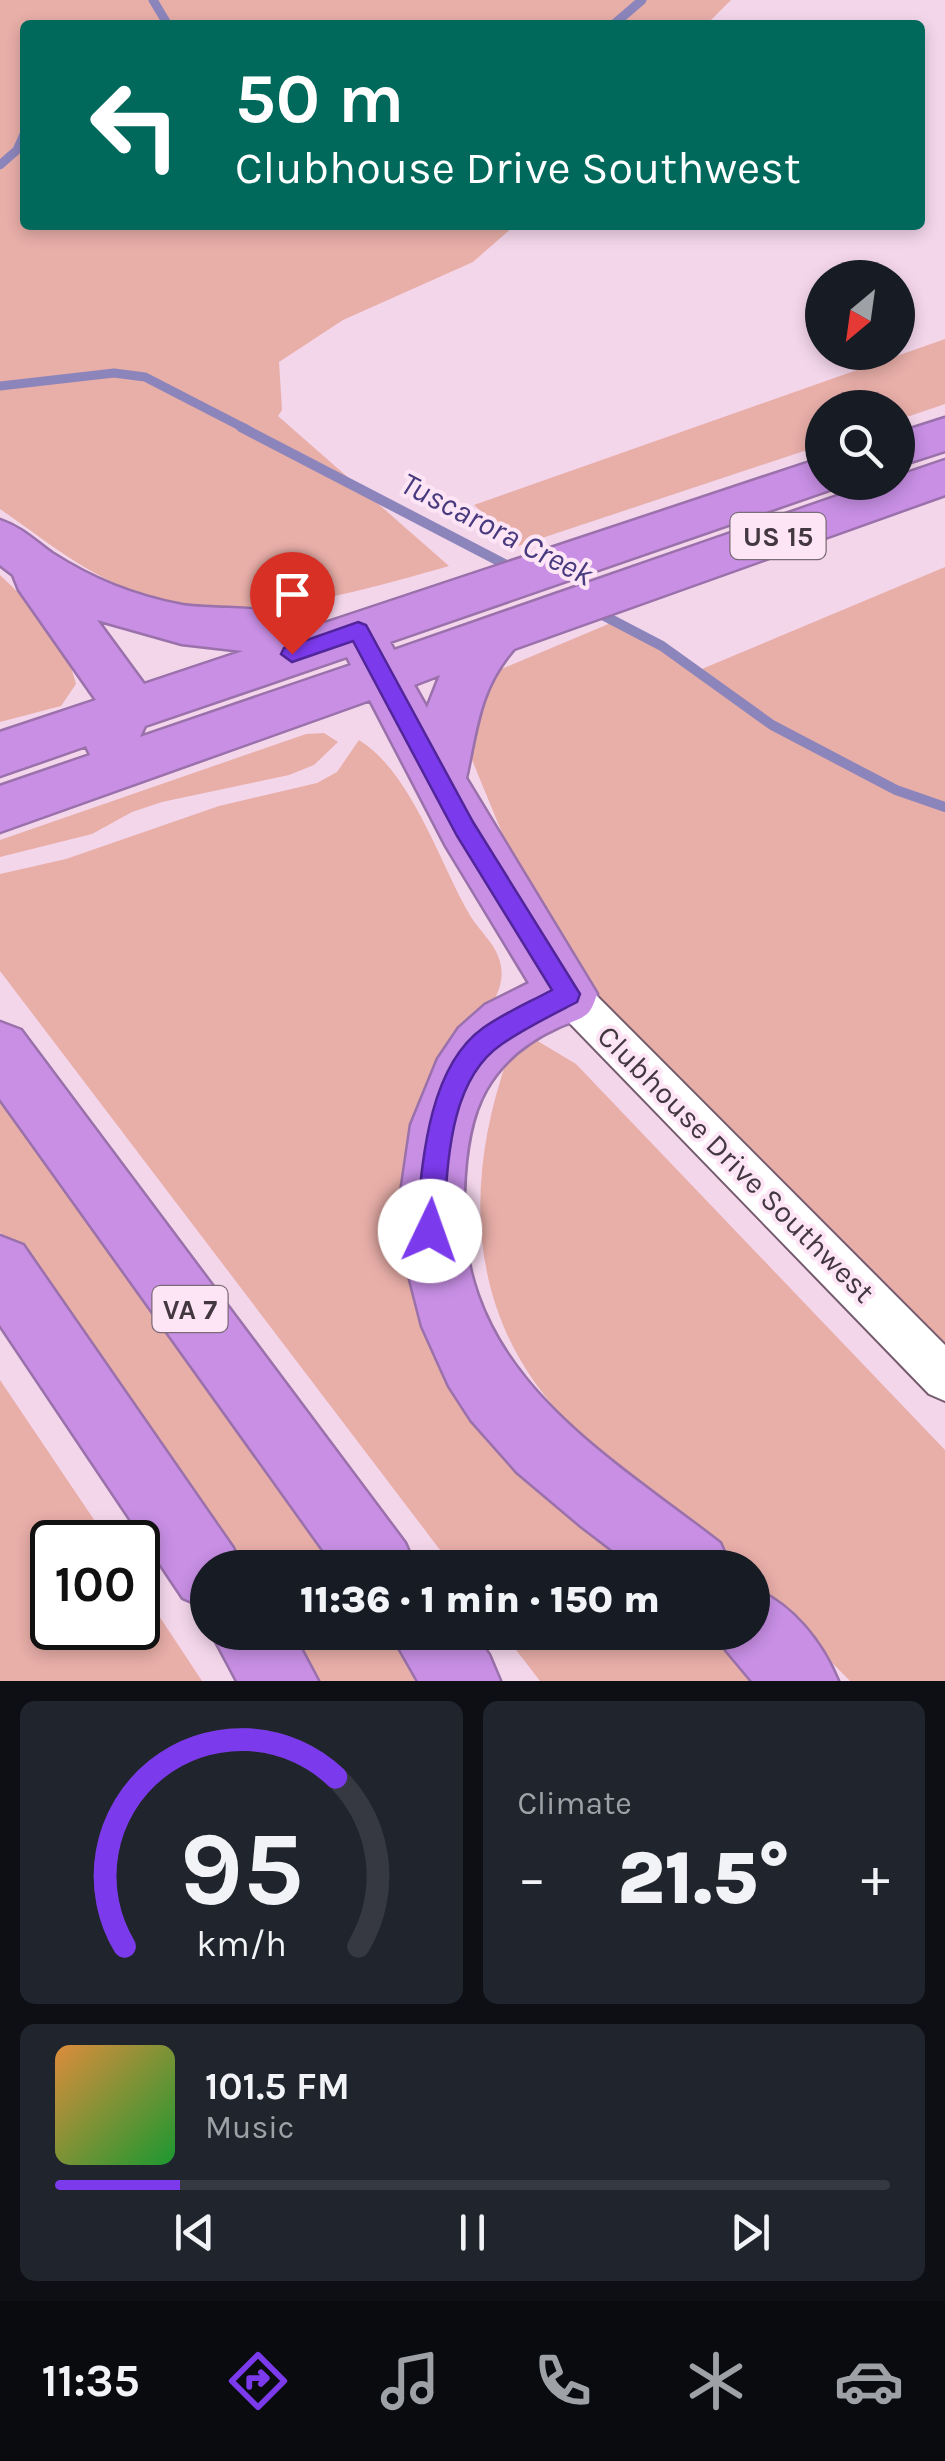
<!DOCTYPE html>
<meta charset="utf-8">
<style>
:root{--surface:#171b24;--page:#20242c;--text:#f1f3f6;--muted:#9ea1a6;--line:#363941;--accent:#7c3aed}
body{margin:0;font-family:Karla,sans-serif;background:var(--page);color:var(--text);height:100vh;display:flex;flex-direction:column;font-size:38px;white-space:nowrap}
*{box-sizing:border-box;margin:0}
p{font-size:32px;color:var(--muted)}
.icon{flex:none;width:55px;height:55px;fill:none;stroke:currentColor;stroke-width:2;stroke-linecap:round;stroke-linejoin:round}
.map{position:relative;height:1681px;overflow:hidden}
.details{display:flex;flex-direction:column;gap:20px;padding:20px;background:#0d0f14;flex:1}
.details>*{flex:none}
.hud{position:absolute;left:20px;top:20px;width:905px;height:210px;border-radius:10px;box-shadow:0 5px 15px #0003;background:#00695c;color:#fff;overflow:hidden}
.needle{width:65px;rotate:209deg}
.buttons{position:absolute;left:805px;top:260px;display:grid;gap:20px}
.buttons a{display:grid;place-items:center;width:110px;height:110px;border-radius:50%;background:var(--surface);box-shadow:0 5px 15px #0003;font-size:50px}
.speed{position:absolute;left:30px;top:1520px;display:flex;gap:20px;font-size:50px;font-weight:700;text-align:center}
.speed>*{display:grid;place-content:center;width:130px;height:130px;border-radius:50%;background:var(--surface);box-shadow:0 5px 15px #0003;line-height:1}
.speed .limit{border:5px solid #111;border-radius:15px;background:#fff;color:#111}
.pin{position:absolute;display:grid;place-items:center;width:85px;height:85px;color:#fff;margin:-102px -42px;border-radius:50% 50% 50% 0;rotate:-45deg;box-shadow:0 0 10px #0007}
.pin .icon{rotate:45deg}
.me{position:absolute;width:110px;margin:-55px;rotate:3deg;stroke-linejoin:round;filter:drop-shadow(0 0 8px #0008)}
.turn{display:flex;align-items:center;gap:35px;height:210px;padding:0 50px;font-size:45px}
.turn .icon{width:130px;height:130px;stroke-width:2.5}
.turn b{display:block;font-size:70px;line-height:85px}
.big{font-size:75px;font-weight:800;line-height:1.1}
.details .tile{flex:1;display:flex;flex-direction:column;justify-content:center;gap:15px;min-width:0;padding:0 35px;border-radius:15px;background:var(--page)}
.details .dial{align-items:center;gap:0}
.dial svg{height:260px;overflow:visible;fill:none;stroke:var(--line);stroke-width:7;stroke-linecap:round;text-anchor:middle}
.dial text{fill:var(--text);stroke:none}
.song{display:flex;align-items:center;gap:30px}
.cover{width:120px;height:120px;border-radius:15px;background:linear-gradient(135deg,hsl(30 70% 55%),hsl(130 70% 35%))}
.played{height:10px;border-radius:5px;background:linear-gradient(90deg,var(--accent) 15%,var(--line) 15%)}
.keys{display:flex;justify-content:space-around;direction:ltr}
.heat{display:flex;justify-content:space-between;align-items:center;font-size:55px;direction:ltr}
.details .tiles{flex:1;display:grid;gap:20px;grid-template-columns:1fr 1fr}
.tile:last-child{grid-column:span 2}
.trip{position:absolute;left:190px;top:1550px;width:580px;height:100px;border-radius:50px;background:var(--surface);box-shadow:0 5px 15px #0003;font-weight:800;line-height:100px;text-align:center}
.dock{display:flex;height:160px;justify-content:space-around;align-items:center;background:#090b0e;color:var(--muted)}
.dock .icon{width:70px;height:70px}
.dock .active{color:var(--accent)}
.dock b{font-size:45px;color:var(--text)}
.map>svg:first-child{display:block}
.green{fill:#e8aea8}
.lines{fill:none;stroke-linecap:round;stroke-linejoin:round}
.stream-far1{stroke:#8c85bc;stroke-width:9}
.stream{stroke:#8c85bc;stroke-width:10}
.minor-casing{stroke:#745b6d;stroke-width:4}
.highway-casing{stroke:#9a71ab;stroke-width:5}
.minor{fill:#fff;fill-rule:evenodd}
.highway{fill:#c88fe5;fill-rule:evenodd}
.route{fill:#7c3aed;stroke:#51269a;stroke-width:2.5}
.labels{text-anchor:middle;dominant-baseline:central;stroke-width:8;stroke-linejoin:round;paint-order:stroke}
.shield{fill:#fee5f6;stroke:#7c6c77;stroke-width:2.5}
.shield-label{font-size:28px;font-weight:bold;fill:#443840}
.street-label{font-size:30px;fill:#443840;stroke:#fee5f6}
.water-label{font-size:32px;font-style:italic;fill:#483a7f;stroke:#fee5f6}
</style>
<div class="map">
<svg width="945" height="1681" viewBox="0 0 945 1681">
<rect width="100%" height="100%" fill="#f4d6eb"/>
<!-- green -->
<path class="green" d="M0,0H731L706,25H25V225H515L473,262L343,320L279,362L282,410L278,416L449,566C341,597 226,631 117,584C74,565 38,535 0,509Z
M945,339V404L898,420V408H822V445L518,546L474,505Z
M945,567V1378L568,994L468,750L478,694L494,672L618,620L697,671Z
M0,575C30,603 67,642 76,684L61,706L0,722Z
M324,733L338,742L314,765L289,775L162,802L132,812L92,834L0,857V840L306,734Z
M359,740C413,774 439,863 471,917C479,930 493,942 498,956C507,978 498,996 485,1014L405,1220L648,1567H453L0,971V874L66,859L219,806L317,783L337,772Z
M536,1040L576,1064L945,1450V1681H850L753,1582L752,1568L737,1567C684,1519 626,1478 575,1429C468,1326 461,1190 508,1057L521,1045Z
M0,1101L340,1567H231L0,1232Z
M0,1380L109,1542H52V1628H138V1584L202,1681H0Z
M275,1633H388L423,1681H309Z
M503,1633H719L769,1681H540Z"/>
<g class="lines">
<!-- stream-far1 -->
<path class="stream-far1" d="M153,0L168,25
M613,25L642,0
M0,165L17,150L25,132
M0,386L114,373L145,377L246,429"/>
<!-- stream -->
<path class="stream" d="M241,427L514,569
M593,610L662,646L772,725L896,790L945,807"/>
<!-- minor casing -->
<g class="minor-casing">
<path id="minor" d="M568,976L582,981L945,1345V1401L929,1394L554,1007L548,994L554,981Z"/>
</g>
<!-- highway casing -->
<g class="highway-casing">
<path id="highway" d="M945,418V451L898,466V433Z
M822,458V482H841L838,487L390,642L394,650L878,482H898V476L945,460V495L514,649C479,689 477,729 466,778L597,994C595,1000 592,1010 587,1014C580,1020 568,1023 559,1027C528,1041 503,1060 486,1090C469,1120 465,1159 464,1193C454,1368 600,1450 720,1543L731,1568H636L581,1526L517,1472L471,1420L449,1386L422,1326L402,1248L399,1207L411,1125L438,1059L459,1028L485,1005L529,983L446,846L370,700L0,832V786L90,755L86,746L0,776V732L96,700L19,590L13,575L0,565V520C21,527 34,540 52,553C92,579 135,596 182,605C210,610 312,606 325,623ZM97,620L182,644L243,651L144,684ZM347,657L351,665L140,737L145,726ZM440,675L427,708L414,685Z
M0,1022L21,1030L405,1543L416,1568H336L0,1099Z
M0,1236L23,1245L233,1548L242,1568H208V1609L183,1598L0,1325Z
M752,1588C792,1604 822,1642 838,1681H752L726,1650L719,1632H752Z
M211,1632H292L318,1681H237Z
M390,1632H473L489,1655L500,1681H418Z"/>
</g>
<!-- minor -->
<use href="#minor" class="minor"/>
<!-- highway -->
<use href="#highway" class="highway"/>
</g>
<!-- route -->
<path class="route" d="M358,622L366,625L473,822L580,994L577,1002C552,1015 525,1028 502,1044C446,1082 448,1171 443,1231L439,1240L430,1244L420,1240L416,1231C422,1168 426,1069 483,1028C504,1013 530,1002 552,990L457,836L353,641L292,662L281,654L284,648Z"/>
<g class="labels">
<!-- shield labels -->
<g class="shield">
<rect x="730.5" y="513" width="95" height="46" rx="8"/>
<rect x="152.5" y="1286" width="75" height="46" rx="8"/>
</g>
<g class="shield-label">
<text x="778" y="536">US 15</text>
<text x="190" y="1309">VA 7</text>
</g>
<!-- street labels -->
<g class="street-label">
<text transform="translate(736 1164) rotate(45)">Clubhouse Drive Southwest</text>
</g>
<!-- water labels -->
<g class="water-label">
<text transform="translate(497 529) rotate(27)">Tuscarora Creek</text>
</g>
</g>
</svg>
<div class="buttons">
<a><svg class="needle" viewBox="-14 -14 28 28"><path d="M0-13l5 13h-10z" fill="#e53935"/><path d="M0 13l5-13h-10z" fill="#9ea1a6"/></svg></a>
<a><svg class="icon" aria-label="search" viewBox="0 0 24 24"><circle cx="10" cy="10" r="6"/><path d="M15 15l6 6"/></svg></a>
</div>
<div class="speed"><div class="limit">100</div></div>
<div class="pin" style="left:292px;top:654px;background:#d93025"><svg class="icon" aria-label="arrive" viewBox="0 0 24 24"><path d="M6 21V4h12l-3 4 3 4H6"/></svg></div>
<svg class="me" style="left:430px;top:1231px" viewBox="-20 -20 40 40"><circle r="19" fill="#fff"/><path d="M0-13L10 11 0 6-10 11z" fill="#7c3aed"/></svg>
<div class="trip">11:36 · 1 min · 150 m</div>
<div class="hud">
<div class="turn"><svg class="icon" aria-label="left" viewBox="0 0 24 24"><path d="M17 20v-9H6M10 6l-5 5 5 5"/></svg><div><b>50 m</b>Clubhouse Drive Southwest</div></div>
</div>
</div>
<section class="details">
<div class="tiles">
<div class="tile dial"><svg viewBox="0 0 100 80">
<path d="M14 69A42 42 0 1 1 86 69"/>
<path d="M14 69A42 42 0 0 1 79 17" stroke="#7c3aed"/>
<text x="50" y="56" font-size="32" font-weight="700">95</text>
<text x="50" y="72" font-size="11">km/h</text>
</svg></div>
<div class="tile"><p>Climate</p>
<div class="heat"><a>−</a><b class="big">21.5°</b><a>+</a></div>
</div>
<div class="tile">
<div class="song"><i class="cover"></i><div><b>101.5 FM</b><p>Music</p></div></div>
<div class="played"></div>
<div class="keys"><svg class="icon" aria-label="previous" viewBox="0 0 24 24"><path d="M18 5L8 12l10 7zM5 5v14"/></svg><svg class="icon" aria-label="pause" viewBox="0 0 24 24"><path d="M8 5v14M16 5v14"/></svg><svg class="icon" aria-label="next" viewBox="0 0 24 24"><path d="M6 5l10 7-10 7zM19 5v14"/></svg></div>
</div>
</div>
</section>
<nav class="dock">
<b>11:35</b>
<svg class="icon active" aria-label="directions" viewBox="0 0 24 24"><path d="M12 3l9 9-9 9-9-9zM9 14v-3h6M13 9l2 2-2 2"/></svg>
<svg class="icon" aria-label="music" viewBox="0 0 24 24"><path d="M9 18V5l10-2v13"/><circle cx="6" cy="18" r="3"/><circle cx="16" cy="16" r="3"/></svg>
<svg class="icon" aria-label="phone" viewBox="0 0 24 24"><path d="M5 4h4l2 5-3 2q2 4 5 5l2-3 5 2v4C11 20 4 13 5 4z"/></svg>
<svg class="icon" aria-label="climate" viewBox="0 0 24 24"><path d="M12 3v18M4 7l16 10M4 17L20 7"/></svg>
<svg class="icon" aria-label="car" viewBox="0 0 24 24"><path d="M5 17H2v-5l4-1 3-4h7l3 4 3 1v5h-3M9 17h6M6 11h13"/><circle cx="7" cy="17" r="2"/><circle cx="17" cy="17" r="2"/></svg>
</nav>
